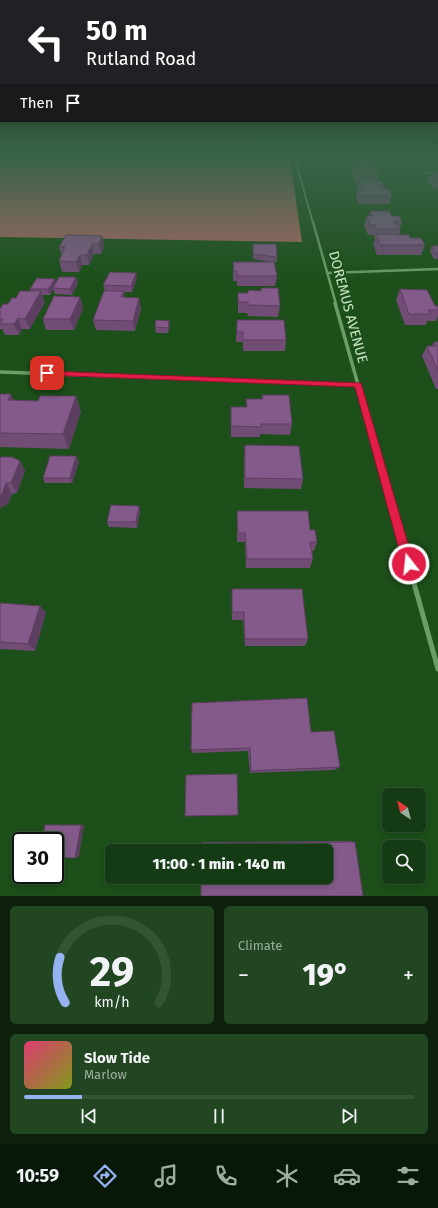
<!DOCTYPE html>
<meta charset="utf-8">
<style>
:root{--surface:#153b14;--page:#224622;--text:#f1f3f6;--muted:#9dada0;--line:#345534;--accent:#95b2f1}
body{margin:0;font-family:"Fira Sans",sans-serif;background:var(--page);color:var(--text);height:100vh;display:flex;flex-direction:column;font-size:15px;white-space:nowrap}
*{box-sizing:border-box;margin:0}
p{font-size:13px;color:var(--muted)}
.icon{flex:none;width:22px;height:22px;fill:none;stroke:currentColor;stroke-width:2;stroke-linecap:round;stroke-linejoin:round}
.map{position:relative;height:896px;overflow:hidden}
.side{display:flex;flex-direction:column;gap:10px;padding:10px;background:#0c200b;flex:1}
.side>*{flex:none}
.guide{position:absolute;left:0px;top:0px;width:438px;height:122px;box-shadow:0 2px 6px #0003,0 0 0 1px var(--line);background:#202124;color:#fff;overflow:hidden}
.needle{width:26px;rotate:324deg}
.tools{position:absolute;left:382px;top:788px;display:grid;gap:8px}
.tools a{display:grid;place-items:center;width:44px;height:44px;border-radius:6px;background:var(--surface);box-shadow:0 2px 6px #0003,0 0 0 1px var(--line);font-size:20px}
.speed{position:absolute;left:12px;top:832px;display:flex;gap:8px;font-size:20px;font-weight:700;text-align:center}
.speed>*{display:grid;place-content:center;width:52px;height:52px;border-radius:50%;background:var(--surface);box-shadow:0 2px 6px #0003,0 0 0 1px var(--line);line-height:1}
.speed .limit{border:2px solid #111;border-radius:6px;background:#fff;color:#111}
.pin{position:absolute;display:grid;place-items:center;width:34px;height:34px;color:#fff;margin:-17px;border-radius:8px;box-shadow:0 2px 6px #0006}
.me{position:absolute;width:44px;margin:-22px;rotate:344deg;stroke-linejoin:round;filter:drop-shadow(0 0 3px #0008)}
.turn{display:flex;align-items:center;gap:14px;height:84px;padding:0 20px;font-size:18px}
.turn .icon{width:52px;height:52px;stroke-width:2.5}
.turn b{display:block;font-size:28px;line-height:34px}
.then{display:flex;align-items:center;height:38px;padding:0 20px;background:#0003;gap:8px;font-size:15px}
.big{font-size:30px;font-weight:800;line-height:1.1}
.side .widget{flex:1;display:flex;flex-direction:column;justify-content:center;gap:6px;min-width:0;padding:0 14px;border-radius:6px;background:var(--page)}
.side .dial{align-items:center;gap:0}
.dial svg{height:104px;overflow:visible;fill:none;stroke:var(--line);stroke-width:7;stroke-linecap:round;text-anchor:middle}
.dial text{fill:var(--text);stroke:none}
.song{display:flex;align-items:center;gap:12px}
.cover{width:48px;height:48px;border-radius:6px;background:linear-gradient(135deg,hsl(340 70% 55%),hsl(70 70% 35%))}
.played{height:4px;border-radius:2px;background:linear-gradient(90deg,var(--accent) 15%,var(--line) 15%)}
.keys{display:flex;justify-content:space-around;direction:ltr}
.heat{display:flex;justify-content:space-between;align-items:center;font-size:22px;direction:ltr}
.side .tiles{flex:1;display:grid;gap:10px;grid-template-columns:1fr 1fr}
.widget:last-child{grid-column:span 2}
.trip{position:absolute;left:105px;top:844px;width:228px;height:40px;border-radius:6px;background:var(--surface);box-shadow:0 2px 6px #0003,0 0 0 1px var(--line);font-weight:800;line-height:40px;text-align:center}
.tabs{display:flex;height:64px;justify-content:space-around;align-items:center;background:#081808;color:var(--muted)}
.tabs .icon{width:28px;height:28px}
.tabs .active{color:var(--accent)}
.tabs b{font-size:18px;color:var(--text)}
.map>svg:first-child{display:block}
.forest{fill:#aa6764}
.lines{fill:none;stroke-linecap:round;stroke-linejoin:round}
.street-far4{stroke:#6a9e66;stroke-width:2}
.street-far3{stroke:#6a9e66;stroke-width:2.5}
.street-far2{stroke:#6a9e66;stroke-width:3.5}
.street-far1{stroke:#6a9e66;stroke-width:4}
.street{stroke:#6a9e66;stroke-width:5}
.wall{fill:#714d76}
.shaded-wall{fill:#5c3f60}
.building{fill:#835a89;stroke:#5c3f60}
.route{fill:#e11d48;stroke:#92132f}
.labels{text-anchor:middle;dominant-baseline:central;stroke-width:4;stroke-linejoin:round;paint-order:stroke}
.street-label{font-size:14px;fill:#c9e4c6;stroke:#1c4f1a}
</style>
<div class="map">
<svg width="438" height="896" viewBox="0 0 438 896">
<rect width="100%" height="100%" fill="#1c4f1a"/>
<!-- forest -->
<path class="forest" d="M0,159H290L302,242L0,237Z"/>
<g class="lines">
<!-- street-far4 -->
<path class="street-far4" d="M295,159L313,223
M426,173H438"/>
<!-- street-far3 -->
<path class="street-far3" d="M313,222L336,304
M327,273L438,269"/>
<!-- street-far2 -->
<path class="street-far2" d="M335,303L364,406
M0,372L358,385"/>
<!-- street-far1 -->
<path class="street-far1" d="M364,405L400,534"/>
<!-- street -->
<path class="street" d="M400,533L438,669"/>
</g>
<!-- wall -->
<path class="wall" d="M345,159H365V160L379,175L377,181L385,189L392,195L389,204H359L356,198L357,192L356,190L358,184H356L351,174L353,162H346Z
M412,159H438V163H415Z
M430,172H438V189H434L427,180Z
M370,211L392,216L402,221L399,235L410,238L425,245L421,255H377L373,244L375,239L373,235H368L364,225L367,216H369Z
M102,236L104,246L101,254H94L89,265H82L79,272H62L59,261L62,256L59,247Z
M253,244L277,257V262H274L277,276L275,286H237V281H233V262H272L253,259Z
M432,246H438V259H434L430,251Z
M136,273L137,278L132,292H124L125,298L141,308L135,331L96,330L93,320L105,291L103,285Z
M76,277L78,283L72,295L55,294L53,289L50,295H42L45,302L30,329H22L19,335H5L2,329H0V309L8,304L16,298L31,291L30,289L56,283Z
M400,289L435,306H438V316L436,321H427L426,325H405L396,300Z
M238,293L280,306L278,317L248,316L247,313H238Z
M80,297L83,308L74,330H46L43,319Z
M237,320L286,340L285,351H243V342H236Z
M169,321L170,326L168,333H156L155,327Z
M434,342H438V389H436L422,356L427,346H432Z
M0,394L14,400L38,401L76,396L81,411L69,449L0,447Z
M262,395L292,424L290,435L260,434V437H231V407H246V399H262Z
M245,445L303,479L301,489L244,488V456Z
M76,456L79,462L72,483H45L43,478Z
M0,457L20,461L25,471L17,493L12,494L8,504Z
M139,506L140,511L137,528L109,527L107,522Z
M237,511L310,530L317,542L314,551H312L313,559L310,568H246L245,542H237Z
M232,589L308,639L305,646H245L243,620H232Z
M0,603L40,606L46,613L35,651L0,649Z
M311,732L340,767L334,770L250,773L248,751L193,753L191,750Z
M346,841L355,842L202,843L203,842Z"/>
<!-- shaded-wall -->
<path class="shaded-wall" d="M102,236L104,246L101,254L99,244Z
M92,244L94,254L89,265L87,255Z
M80,255L82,265L79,272L76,262Z
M136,273L137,278L132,292L131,286Z
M76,277L78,283L72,295L70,289Z
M55,279L56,285L53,288V289L50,295L48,289Z
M41,291L45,302L30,329L25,319Z
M124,291L125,302L121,297Z
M80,297L83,308L74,330L70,319Z
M139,298L141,308L135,331L133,321Z
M18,318L22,329L19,335L14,324Z
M169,321L170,326L168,333V328Z
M11,394L18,409L8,400Z
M76,396L81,411L69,449L63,434Z
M76,456L79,462L72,483L70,478Z
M20,461L25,471L17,493L11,483Z
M6,483L12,494L8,504L0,508V495Z
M139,506L140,511L137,528L136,522Z
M40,606L46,613L35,651L28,644Z
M81,825H84L79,857L75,858Z"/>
<!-- building -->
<path class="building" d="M354,160H370L379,175H358L353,165H356Z
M430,172H438V180H437Z
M358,181H381L385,189H389L392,195H361L358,188H362Z
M370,211H389L392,216H399L402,221H394L395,224H400L401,227H396L397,229H377L375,225H370L367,216H372Z
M376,234L409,235L410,238H421L425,245H380Z
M66,235L102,236L99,244H92L87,255H80L76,262L59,261L65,247H59Z
M253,244H276L277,257L253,254Z
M432,246H438V254H436Z
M233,262H274L277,276H237V271H234Z
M110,272L136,273L131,286L103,285Z
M59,277H76L70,289L53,288Z
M37,278L55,279L48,289H30Z
M261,288H278L280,306L248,305V302H238V293H248V290L261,291Z
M400,289L427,290L435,306H438V310H428L430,314H409Z
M20,291H41L25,319L18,318L14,324H0L3,319H0V309L3,304H8L12,298H16Z
M104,291H124L121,297L139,298L133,321L93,320Z
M54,296L80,297L70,319H43Z
M156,320L169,321L168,328L155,327Z
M237,320H284L286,340H243V332H237Z
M434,342H438V371L427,346H436Z
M0,394H11L8,400L38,401L40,396H76L63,434L0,433Z
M262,395H289L292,424H261V427L231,426V407H247L246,399H263Z
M245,445L299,446L303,479L245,478Z
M50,456H76L70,478H43Z
M0,457H12L20,461L11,483H6L2,494L0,495Z
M111,505L139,506L136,522H107Z
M237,511H308L310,530H315L317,542H310L313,559H247L245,533H238Z
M232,589H302L308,639H245L244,612H232Z
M0,603L40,606L28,644L0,642Z
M307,698L311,732L334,731L340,767L251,771L250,748L191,750L192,703Z
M237,774L238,815L185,816L186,775Z
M45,825H81L75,858L55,857V841H42Z
M355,842L363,896H201V877H326V851H202V843Z"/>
<!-- sky -->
<linearGradient id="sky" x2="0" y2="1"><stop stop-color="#0f2b0e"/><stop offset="0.56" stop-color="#3a6349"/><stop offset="1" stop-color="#3a6349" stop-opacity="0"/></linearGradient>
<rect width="438" height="284" fill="url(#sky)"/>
<!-- route -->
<path class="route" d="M47,371L361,383L414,564L413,568L409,569L405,568L403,564L355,387L44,375L43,373Z"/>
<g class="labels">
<!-- street labels -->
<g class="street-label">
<text transform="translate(348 307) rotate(75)">DOREMUS AVENUE</text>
</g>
</g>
</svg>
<div class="tools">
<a><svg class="needle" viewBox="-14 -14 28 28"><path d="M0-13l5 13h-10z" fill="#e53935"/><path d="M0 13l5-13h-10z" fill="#9dada0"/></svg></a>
<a><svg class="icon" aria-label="search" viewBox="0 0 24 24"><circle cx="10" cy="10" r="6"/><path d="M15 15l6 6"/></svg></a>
</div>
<div class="speed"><div class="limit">30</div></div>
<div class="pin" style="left:47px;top:373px;background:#d93025"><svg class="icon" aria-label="arrive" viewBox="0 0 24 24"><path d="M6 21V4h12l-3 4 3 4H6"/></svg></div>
<svg class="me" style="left:409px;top:564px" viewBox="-20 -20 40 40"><circle r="17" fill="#e11d48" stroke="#fff" stroke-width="3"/><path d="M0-11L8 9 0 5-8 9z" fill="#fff"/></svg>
<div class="trip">11:00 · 1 min · 140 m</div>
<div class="guide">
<div class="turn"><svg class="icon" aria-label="left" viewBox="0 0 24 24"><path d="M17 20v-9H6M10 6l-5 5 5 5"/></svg><div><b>50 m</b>Rutland Road</div></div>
<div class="then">Then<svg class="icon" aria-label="arrive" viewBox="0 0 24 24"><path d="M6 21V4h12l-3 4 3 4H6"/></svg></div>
</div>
</div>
<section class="side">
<div class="tiles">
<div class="widget dial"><svg viewBox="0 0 100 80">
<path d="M14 69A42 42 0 1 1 86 69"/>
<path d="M14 69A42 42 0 0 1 10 34" stroke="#95b2f1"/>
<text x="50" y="56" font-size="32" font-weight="700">29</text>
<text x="50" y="72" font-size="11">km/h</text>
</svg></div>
<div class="widget"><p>Climate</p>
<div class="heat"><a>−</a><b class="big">19°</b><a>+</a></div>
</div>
<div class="widget">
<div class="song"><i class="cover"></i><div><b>Slow Tide</b><p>Marlow</p></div></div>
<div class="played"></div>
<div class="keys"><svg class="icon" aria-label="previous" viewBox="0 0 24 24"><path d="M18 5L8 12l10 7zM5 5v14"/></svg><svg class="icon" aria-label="pause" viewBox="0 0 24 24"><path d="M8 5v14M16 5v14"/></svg><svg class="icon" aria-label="next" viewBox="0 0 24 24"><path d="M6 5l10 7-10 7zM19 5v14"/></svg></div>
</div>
</div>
</section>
<nav class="tabs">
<b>10:59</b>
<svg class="icon active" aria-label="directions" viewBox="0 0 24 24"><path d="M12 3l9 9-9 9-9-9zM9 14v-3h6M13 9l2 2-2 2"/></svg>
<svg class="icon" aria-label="music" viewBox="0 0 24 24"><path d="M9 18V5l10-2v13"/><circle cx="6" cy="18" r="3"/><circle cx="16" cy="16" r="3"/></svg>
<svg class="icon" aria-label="phone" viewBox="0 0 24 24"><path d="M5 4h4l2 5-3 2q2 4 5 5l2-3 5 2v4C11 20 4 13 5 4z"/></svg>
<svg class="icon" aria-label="climate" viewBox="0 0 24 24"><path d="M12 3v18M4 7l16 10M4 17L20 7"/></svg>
<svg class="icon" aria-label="car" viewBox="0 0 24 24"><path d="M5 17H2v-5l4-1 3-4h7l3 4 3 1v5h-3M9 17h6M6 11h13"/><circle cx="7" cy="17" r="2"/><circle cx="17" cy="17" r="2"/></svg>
<svg class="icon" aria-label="filters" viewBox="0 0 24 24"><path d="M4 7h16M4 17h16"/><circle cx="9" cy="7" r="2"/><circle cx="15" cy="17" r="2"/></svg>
</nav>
